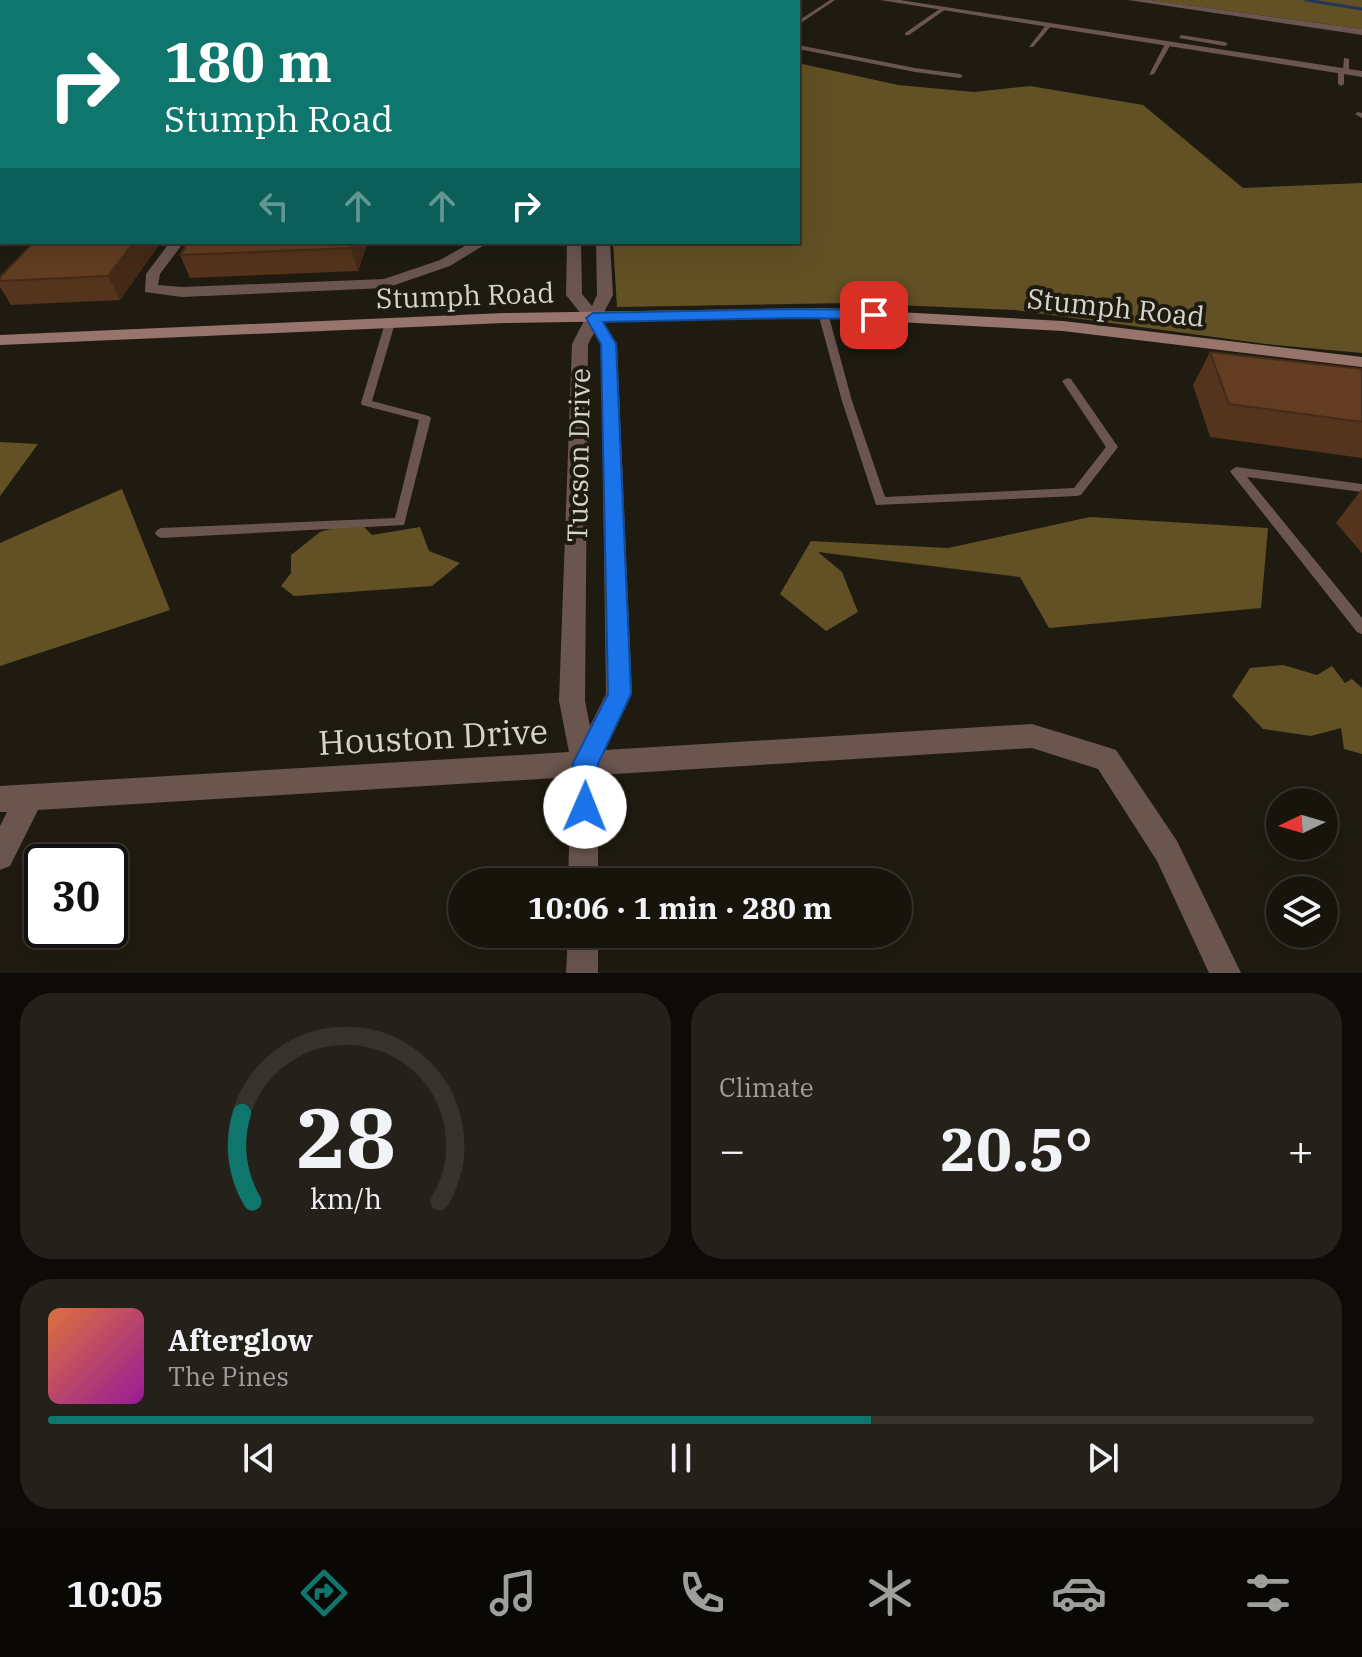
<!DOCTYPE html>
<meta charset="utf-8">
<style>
:root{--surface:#17140c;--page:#24211a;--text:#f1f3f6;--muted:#9e9e9d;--line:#36332d;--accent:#0f766e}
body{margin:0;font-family:"IBM Plex Serif",serif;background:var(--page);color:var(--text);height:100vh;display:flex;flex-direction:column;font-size:30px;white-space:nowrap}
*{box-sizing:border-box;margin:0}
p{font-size:26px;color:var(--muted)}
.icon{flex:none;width:44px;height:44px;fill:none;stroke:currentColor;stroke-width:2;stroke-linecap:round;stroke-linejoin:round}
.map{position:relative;height:973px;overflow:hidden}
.details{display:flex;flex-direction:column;gap:20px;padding:20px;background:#0d0b07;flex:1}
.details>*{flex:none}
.top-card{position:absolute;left:0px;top:0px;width:800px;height:244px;box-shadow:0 8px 32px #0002,0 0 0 2px var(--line);background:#0f766e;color:#fff;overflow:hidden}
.needle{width:52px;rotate:265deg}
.fabs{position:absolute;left:1266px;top:788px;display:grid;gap:16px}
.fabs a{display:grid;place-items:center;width:72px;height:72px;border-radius:50%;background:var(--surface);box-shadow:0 8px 32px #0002,0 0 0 2px var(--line);font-size:40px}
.speed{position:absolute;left:24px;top:844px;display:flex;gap:16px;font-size:40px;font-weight:700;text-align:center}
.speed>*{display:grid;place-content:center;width:104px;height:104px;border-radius:50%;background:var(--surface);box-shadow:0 8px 32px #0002,0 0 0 2px var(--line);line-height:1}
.speed .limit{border:4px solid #111;border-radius:12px;background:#fff;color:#111}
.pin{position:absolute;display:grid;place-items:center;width:68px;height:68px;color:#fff;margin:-34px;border-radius:16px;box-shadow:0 4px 12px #0006}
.me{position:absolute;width:88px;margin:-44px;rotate:1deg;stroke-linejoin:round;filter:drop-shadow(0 0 6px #0008)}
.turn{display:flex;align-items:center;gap:28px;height:168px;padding:0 32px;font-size:36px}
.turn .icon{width:104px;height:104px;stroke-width:2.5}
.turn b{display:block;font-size:56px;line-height:68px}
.lanes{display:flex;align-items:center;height:76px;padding:0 32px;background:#0003;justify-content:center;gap:40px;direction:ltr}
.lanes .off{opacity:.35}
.big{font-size:60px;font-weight:700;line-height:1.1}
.details .tile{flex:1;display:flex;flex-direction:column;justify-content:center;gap:12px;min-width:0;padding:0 28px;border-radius:32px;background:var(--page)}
.details .dial{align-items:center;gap:0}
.dial svg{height:208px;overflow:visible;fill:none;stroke:var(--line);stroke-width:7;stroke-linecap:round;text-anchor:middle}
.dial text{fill:var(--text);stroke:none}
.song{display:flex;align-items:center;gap:24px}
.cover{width:96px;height:96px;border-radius:12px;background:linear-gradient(135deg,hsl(20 70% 55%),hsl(300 70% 35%))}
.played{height:8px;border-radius:4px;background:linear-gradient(90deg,var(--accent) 65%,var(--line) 65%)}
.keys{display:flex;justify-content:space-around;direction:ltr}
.heat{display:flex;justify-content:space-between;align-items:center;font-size:44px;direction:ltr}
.details .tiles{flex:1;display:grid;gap:20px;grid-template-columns:1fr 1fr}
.tile:last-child{grid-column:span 2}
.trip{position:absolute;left:448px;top:868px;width:464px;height:80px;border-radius:40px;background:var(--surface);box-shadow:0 8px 32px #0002,0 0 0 2px var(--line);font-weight:700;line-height:80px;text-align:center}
.menu{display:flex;height:128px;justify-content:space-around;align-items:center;background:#090805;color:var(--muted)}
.menu .icon{width:56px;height:56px}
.menu .active{color:var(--accent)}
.menu b{font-size:36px;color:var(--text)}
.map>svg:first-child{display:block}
.forest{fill:#625125}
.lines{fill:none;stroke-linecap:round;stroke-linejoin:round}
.stream{stroke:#213759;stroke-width:3}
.service{fill:#6a554f;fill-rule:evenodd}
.minor{fill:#6a554f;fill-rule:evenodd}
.tertiary{fill:#6a554f;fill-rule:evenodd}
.secondary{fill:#97756c;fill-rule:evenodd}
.wall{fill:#54341c}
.shaded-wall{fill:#452b17}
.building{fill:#623d21;stroke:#452b17;stroke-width:2}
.route{fill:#1a73e8;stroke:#114b97;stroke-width:2}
.labels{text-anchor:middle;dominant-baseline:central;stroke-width:8;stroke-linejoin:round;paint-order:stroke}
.street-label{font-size:28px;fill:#d7d4cc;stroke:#1f1b10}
.near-street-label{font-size:34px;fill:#d7d4cc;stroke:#1f1b10}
</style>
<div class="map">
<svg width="1362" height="973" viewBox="0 0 1362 973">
<rect width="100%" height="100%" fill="#1f1b10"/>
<!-- forest -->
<path class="forest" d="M1149,0H1362V29Z
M798,63L898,85L974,92L1030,86L1143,105L1243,188L1362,183V353L1266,344L1015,310L847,303L617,307L613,242H798Z
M0,442L38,444L0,496Z
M122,489L170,610L0,666V543Z
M1090,517L1268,528L1261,608L1049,628L1020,577L818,552L842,572L858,612L826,631L780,594L811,541L948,548Z
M358,521L372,535L420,527L429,551L460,563L432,586L294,596L281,586L291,573V555L320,532Z
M1283,665L1317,675L1332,666L1345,683L1352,679L1362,688V754L1344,749L1341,728L1311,736L1263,729L1232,696L1250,668Z"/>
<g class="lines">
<!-- stream -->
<path class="stream" d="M1306,0L1362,9"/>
<!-- service -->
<path class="service" d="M830,0H835L798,25V21Z
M941,8L946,9L909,35H905V33Z
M1046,25L1051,26L1033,47H1029Z
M1181,35L1225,42L1228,44L1225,46L1179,38Z
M1168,42L1171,44L1154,74L1149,75L1165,44Z
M798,45L915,68L960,74L963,76L960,78L915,72L798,49Z
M1344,58L1349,59V72L1344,73V84L1341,86L1338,84V71L1343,70Z
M1358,112L1362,113V118L1355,114Z
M823,310L828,313L852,401L885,497L1074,488L1106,447L1062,381L1067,378L1071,379L1118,447L1081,495L1077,496L876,505L842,401L818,313Z
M390,320L395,323L372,401L429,416L431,418L404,525L161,538L157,536L155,533L157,530L161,528L395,518L419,420L362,405L361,403L385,323Z
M1236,467L1362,484V492L1247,477L1362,618V634L1357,632L1232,474L1230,471Z"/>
<!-- minor -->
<path class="minor" d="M0,0H93L0,4Z
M880,0H900L1362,71V77Z
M0,48H2V54H0Z
M0,111H2V117H0Z
M170,242H184L160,274L158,285L182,287L384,279L440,260L472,242H489L450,266L386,288L182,297L145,292L146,274Z
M567,242H581L582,294L592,306L597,295L596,242H610L613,295L601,318L617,344L632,694L605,750L1032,724L1107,747L1116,750L1177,841L1241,973H1209L1157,861L1098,769L1032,748L598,775V882H568L571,777L38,810L10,866L0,870V826L7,812H0V786L569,752L559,701L572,344L585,319L566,295ZM594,333L601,344L606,694L590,726L585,701L588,344Z
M568,934H598V973H566Z"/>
<!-- tertiary -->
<path class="tertiary" d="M1128,0H1150L1362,29V35Z"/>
<!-- secondary -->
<path class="secondary" d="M823,308L1063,321L1362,357V367L1063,331L823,318L504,323L0,345V335L504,313Z"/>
</g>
<!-- wall -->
<path class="wall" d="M161,242L120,300L11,305L0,287V277Z
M368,242L358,271L190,278L180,255Z
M1210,352L1362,369V458L1210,437L1193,385Z
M1362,489V553L1336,523Z"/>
<!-- shaded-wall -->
<path class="shaded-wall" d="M306,0H318L319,2H304Z
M134,242H161L120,300L108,276Z
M353,242H368L358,271L351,248Z"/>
<!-- building -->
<path class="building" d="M269,0H306L304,2H268Z
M351,0H776L777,2H350Z
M34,242H134L108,276L0,281V277Z
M188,242H353L351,248L180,255Z
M1210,352L1362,369V422L1229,404Z"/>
<!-- route -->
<path class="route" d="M792,309L874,310L881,315L874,319L792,318L603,322L616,344L631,694L598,764L597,807L594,816L585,819L576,816L572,807L573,763L608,694L601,344L586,318L593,313Z"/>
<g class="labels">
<!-- street labels -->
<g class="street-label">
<text transform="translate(465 295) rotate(-2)">Stumph Road</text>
<text transform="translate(1116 307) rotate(6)">Stumph Road</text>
<text transform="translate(578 455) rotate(-89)">Tucson Drive</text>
</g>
<!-- near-street labels -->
<g class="near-street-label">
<text transform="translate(433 736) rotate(-3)">Houston Drive</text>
</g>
</g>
</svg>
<div class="fabs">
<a><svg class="needle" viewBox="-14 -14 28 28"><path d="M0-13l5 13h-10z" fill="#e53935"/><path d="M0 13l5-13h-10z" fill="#9e9e9d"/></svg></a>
<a><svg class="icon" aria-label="layers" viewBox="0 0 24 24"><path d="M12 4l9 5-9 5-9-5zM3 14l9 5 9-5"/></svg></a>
</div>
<div class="speed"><div class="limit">30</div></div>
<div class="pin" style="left:874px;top:315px;background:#d93025"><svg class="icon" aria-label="arrive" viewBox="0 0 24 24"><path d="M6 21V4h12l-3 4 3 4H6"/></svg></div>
<svg class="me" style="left:585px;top:807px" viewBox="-20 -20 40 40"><circle r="19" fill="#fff"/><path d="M0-13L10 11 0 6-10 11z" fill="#1a73e8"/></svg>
<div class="trip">10:06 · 1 min · 280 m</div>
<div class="top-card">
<div class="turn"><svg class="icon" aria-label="right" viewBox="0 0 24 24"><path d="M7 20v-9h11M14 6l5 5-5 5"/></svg><div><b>180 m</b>Stumph Road</div></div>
<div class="lanes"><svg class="icon off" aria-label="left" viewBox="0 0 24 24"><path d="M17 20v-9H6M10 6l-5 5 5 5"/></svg><svg class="icon off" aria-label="ahead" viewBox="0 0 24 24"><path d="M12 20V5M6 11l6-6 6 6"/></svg><svg class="icon off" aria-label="ahead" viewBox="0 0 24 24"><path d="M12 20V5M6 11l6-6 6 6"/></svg><svg class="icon" aria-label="right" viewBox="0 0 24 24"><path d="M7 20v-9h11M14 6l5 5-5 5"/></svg></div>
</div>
</div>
<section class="details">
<div class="tiles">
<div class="tile dial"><svg viewBox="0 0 100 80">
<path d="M14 69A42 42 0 1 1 86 69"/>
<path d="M14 69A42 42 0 0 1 10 35" stroke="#0f766e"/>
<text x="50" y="56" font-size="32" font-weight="700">28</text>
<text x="50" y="72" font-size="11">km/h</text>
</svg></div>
<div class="tile"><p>Climate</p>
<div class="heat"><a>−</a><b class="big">20.5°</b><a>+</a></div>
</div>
<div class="tile">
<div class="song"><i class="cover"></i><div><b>Afterglow</b><p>The Pines</p></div></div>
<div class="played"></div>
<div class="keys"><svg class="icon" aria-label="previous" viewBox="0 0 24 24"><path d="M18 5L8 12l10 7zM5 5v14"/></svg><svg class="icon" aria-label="pause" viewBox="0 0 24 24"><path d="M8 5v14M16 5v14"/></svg><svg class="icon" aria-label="next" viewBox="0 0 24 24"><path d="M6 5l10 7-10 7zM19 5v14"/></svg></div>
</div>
</div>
</section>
<nav class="menu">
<b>10:05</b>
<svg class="icon active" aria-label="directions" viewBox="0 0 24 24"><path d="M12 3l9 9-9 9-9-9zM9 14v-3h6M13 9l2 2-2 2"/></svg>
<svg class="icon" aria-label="music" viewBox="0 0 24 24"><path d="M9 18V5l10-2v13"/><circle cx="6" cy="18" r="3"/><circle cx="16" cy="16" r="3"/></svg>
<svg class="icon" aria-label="phone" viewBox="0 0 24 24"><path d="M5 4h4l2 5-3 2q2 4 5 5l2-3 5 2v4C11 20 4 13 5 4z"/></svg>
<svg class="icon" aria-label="climate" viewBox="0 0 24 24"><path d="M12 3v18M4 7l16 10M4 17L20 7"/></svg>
<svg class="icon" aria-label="car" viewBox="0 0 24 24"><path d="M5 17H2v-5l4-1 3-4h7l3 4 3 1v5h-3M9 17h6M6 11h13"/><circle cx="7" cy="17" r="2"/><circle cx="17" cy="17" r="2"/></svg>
<svg class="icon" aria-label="filters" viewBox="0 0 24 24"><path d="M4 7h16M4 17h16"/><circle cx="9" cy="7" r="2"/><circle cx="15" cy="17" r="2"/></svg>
</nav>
